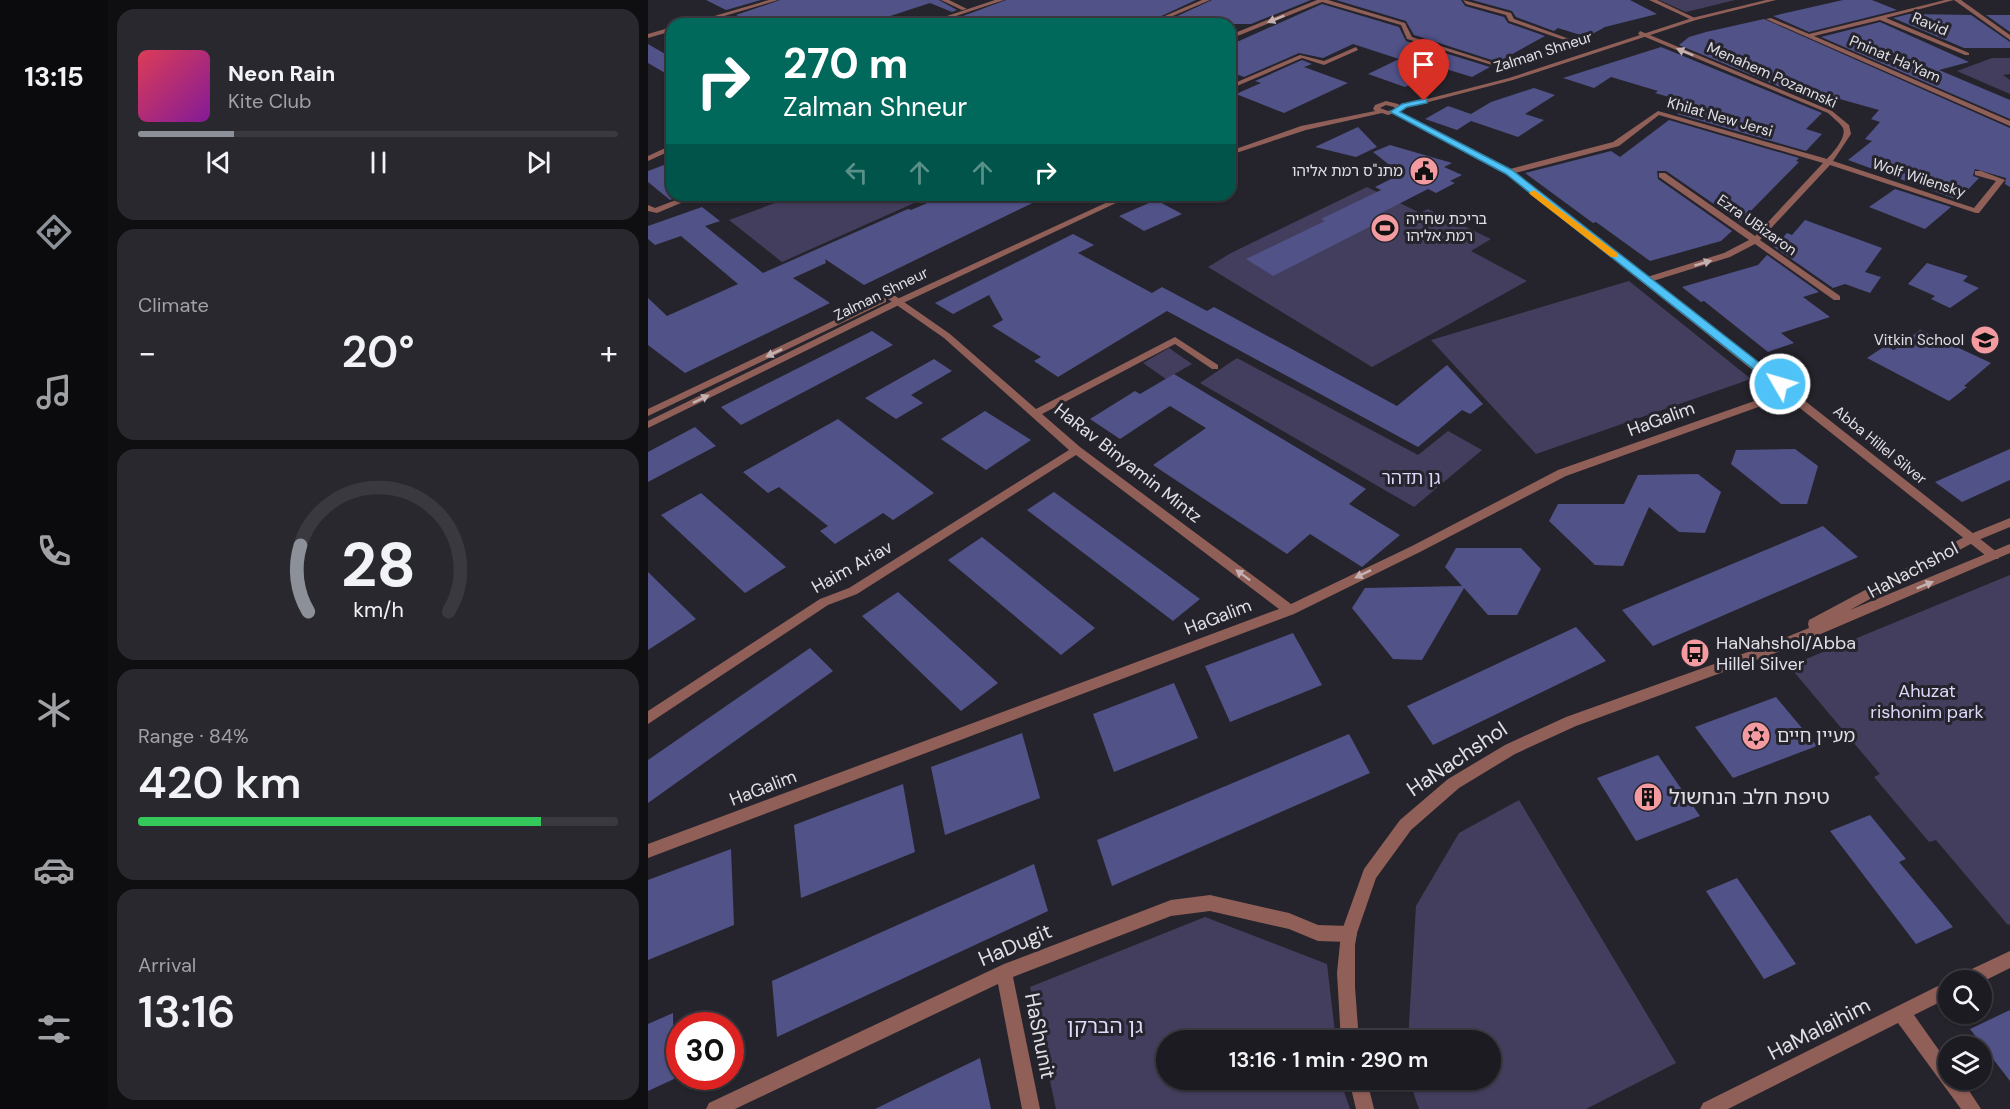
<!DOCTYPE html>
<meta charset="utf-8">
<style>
:root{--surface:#1c1b21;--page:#29282e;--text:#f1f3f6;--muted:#a0a1a5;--line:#3a393f;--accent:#8c9099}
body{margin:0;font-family:"DM Sans","Noto Sans Hebrew",sans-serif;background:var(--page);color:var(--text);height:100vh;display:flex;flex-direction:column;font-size:22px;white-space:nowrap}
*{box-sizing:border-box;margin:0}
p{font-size:20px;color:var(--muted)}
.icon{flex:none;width:33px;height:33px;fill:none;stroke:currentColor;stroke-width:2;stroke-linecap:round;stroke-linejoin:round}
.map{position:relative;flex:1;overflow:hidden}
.panel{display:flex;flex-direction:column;gap:9px;padding:9px;background:#0f0f12;width:540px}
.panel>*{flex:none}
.hud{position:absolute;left:18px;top:18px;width:570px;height:183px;border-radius:18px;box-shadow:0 2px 4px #0004,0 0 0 2px var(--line);background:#00695c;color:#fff;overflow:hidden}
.buttons{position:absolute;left:1290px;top:970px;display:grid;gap:12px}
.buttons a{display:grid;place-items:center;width:54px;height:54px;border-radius:50%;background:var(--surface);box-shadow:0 2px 4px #0004,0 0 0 2px var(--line);font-size:30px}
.speed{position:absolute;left:18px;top:1012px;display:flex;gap:12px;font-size:30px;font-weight:700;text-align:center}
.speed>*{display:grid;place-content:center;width:78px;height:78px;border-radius:50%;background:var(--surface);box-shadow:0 2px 4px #0004,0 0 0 2px var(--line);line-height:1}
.speed .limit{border:9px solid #d22;background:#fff;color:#111}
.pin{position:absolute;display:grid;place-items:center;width:51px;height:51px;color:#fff;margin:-62px -26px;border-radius:50% 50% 50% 0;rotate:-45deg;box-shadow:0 0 6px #0007}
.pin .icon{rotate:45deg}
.me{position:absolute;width:66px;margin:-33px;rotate:308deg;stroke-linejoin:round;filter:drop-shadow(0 0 4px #0008)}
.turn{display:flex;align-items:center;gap:21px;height:126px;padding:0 18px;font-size:27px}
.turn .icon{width:78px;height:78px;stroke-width:2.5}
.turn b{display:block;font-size:42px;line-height:51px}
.lanes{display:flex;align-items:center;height:57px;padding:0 18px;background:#0003;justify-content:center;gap:30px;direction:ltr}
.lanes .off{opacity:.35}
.big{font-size:45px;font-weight:600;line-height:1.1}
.panel .tile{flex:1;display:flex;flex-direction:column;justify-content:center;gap:9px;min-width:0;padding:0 21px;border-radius:18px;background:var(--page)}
.panel .dial{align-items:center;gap:0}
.dial svg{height:156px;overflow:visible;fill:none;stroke:var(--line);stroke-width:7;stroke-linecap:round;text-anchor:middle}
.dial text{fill:var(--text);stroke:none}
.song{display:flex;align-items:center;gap:18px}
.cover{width:72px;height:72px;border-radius:9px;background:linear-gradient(135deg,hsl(350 70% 55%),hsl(290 70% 35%))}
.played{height:6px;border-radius:3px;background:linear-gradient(90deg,var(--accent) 20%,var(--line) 20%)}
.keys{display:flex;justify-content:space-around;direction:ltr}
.heat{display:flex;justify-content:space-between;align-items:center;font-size:33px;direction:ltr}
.charge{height:9px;border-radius:4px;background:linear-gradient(90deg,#34c759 84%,var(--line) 0)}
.trip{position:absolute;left:508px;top:1030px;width:345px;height:60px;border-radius:30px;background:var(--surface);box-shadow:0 2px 4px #0004,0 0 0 2px var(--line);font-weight:600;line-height:60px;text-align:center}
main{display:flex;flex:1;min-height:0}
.tab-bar{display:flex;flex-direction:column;width:108px;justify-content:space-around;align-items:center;background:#0b0b0d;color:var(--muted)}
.tab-bar .icon{width:42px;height:42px}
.tab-bar .active{color:var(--accent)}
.tab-bar b{font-size:27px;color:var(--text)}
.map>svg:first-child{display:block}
.green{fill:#433e5d}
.building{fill:#515288}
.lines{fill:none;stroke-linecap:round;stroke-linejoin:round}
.pedestrian{fill:#905f57;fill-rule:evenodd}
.minor{fill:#905f57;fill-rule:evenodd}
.tertiary{fill:#905f57;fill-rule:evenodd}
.oneway{fill:#c4b2b3}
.route{fill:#4fc3f7;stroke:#337fa1;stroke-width:1.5}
.slow{fill:#f59e0b}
.labels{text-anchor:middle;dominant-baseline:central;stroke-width:6;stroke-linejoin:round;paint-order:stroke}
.far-street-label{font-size:15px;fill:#e0dfe5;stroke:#25242c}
.far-poi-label{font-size:15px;fill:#e0dfe5;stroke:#25242c;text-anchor:end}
.street-label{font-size:18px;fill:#e0dfe5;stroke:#25242c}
.park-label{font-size:18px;fill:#ddd9fb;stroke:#25242c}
.poi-label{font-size:18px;fill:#e0dfe5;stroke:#25242c;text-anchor:start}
.near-street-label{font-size:21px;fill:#e0dfe5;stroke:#25242c}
.near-poi-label{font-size:21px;fill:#e0dfe5;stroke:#25242c;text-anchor:start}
.near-park-label{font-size:21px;fill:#ddd9fb;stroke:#25242c}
</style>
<main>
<nav class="tab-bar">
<b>13:15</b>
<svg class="icon active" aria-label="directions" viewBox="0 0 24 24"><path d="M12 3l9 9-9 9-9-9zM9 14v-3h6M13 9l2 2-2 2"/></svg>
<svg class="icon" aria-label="music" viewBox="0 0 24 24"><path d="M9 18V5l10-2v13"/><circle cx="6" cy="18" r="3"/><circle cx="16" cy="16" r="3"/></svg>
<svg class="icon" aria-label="phone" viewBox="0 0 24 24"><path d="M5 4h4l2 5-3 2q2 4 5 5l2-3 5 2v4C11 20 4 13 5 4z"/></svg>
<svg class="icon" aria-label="climate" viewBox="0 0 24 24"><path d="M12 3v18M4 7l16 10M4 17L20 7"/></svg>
<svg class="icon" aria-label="car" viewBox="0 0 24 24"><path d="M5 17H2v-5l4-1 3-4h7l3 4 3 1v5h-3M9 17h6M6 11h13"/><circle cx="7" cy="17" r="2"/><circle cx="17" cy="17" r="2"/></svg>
<svg class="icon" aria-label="filters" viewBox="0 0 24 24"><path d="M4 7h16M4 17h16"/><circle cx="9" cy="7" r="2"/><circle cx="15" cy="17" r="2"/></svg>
</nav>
<section class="panel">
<div class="tile">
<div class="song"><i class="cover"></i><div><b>Neon Rain</b><p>Kite Club</p></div></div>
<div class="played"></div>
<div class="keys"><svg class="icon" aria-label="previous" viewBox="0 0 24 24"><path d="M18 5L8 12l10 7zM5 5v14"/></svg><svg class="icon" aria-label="pause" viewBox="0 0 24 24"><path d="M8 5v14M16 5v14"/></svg><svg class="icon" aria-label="next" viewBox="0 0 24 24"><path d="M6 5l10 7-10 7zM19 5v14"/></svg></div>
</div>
<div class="tile"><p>Climate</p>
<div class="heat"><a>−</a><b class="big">20°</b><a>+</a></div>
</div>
<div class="tile dial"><svg viewBox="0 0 100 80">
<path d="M14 69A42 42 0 1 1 86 69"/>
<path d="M14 69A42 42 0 0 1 10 35" stroke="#8c9099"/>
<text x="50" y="56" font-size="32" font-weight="700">28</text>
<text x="50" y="72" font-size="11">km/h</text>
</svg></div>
<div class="tile"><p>Range · 84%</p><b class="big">420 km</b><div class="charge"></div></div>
<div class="tile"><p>Arrival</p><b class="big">13:16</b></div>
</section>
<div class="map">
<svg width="1362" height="1109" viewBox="0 0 1362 1109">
<rect width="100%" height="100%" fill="#25242c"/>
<!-- green -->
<path class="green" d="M1011,0H1087L1038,12Z
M1344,58H1362V74L1355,75L1362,80V94L1309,71Z
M719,187L772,213L780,209L843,239L823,251L879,281L724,367L560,267L583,253Z
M149,195H284L134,262L81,220Z
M981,281L1103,379L888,454L783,340Z
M521,348L544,364L518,379L495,363Z
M589,358L770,455L800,431L834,450L766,507L552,383Z
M1362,575V924L1360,925L1288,840L1281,842L1226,777L1232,774L1141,666Z
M871,800L1028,1063L938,1109H771L761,1080H843V1041H760L768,906L811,833Z
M557,917L679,964L688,1041H519V1080H692L702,1109H408L382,987Z"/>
<!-- building -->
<path class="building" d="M58,0H113L78,10Z
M132,0H291L309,10L304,12L282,3L218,24H106L88,15Z
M358,0H548L496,24H334L315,16Z
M564,0H663L603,24H512Z
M688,0H813L817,6L856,17L860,23L897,36L850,62L766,35L758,21Z
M824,0H982L1009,14L957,27L939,37L910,28L906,31L868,17L864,11Z
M1195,0H1224L1249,10L1161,32L1125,16Z
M674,4L751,27L758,41L842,67L824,77L795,68L757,87L720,74L751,59L705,44L675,58L651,53L596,77L582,72V45Z
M1261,14L1323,15L1362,42V48H1316L1245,18Z
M1338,15H1362V32Z
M1116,19L1362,128V187L1357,184L1358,178L1327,169L1325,176L1331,178L1310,200L1200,160L1224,141L1217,139L1232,122L1223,119L1231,110L1188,98L1180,107L1031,45L1041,37L1058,32Z
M1232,22L1321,62L1291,70L1362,100V119L1173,37Z
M0,44L24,58V77L0,63Z
M1013,47L1174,113L1158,129L1174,134L1158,151L1029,114L1042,103L1007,93L1010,91L963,77L946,88L915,78Z
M654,60L664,64L656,67L700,83L636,113L588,94L613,83L607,81Z
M886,88L907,95L877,114L896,120L870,137L823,121L809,130L777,119L800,106L823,114L843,102Z
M1021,120L1151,158L1148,161L1151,162L1092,222L1018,171H1009L1010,179L1084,231L1073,241L1002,261L948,222L945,223L877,173L963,151L972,157Z
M710,127L729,147L708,157L667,147Z
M742,145L804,163L796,167L814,175L802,181L807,183L788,193L780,189L731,214L739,218L625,276L598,259L677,221L673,219L733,190L727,187L753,174L725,152Z
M24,162V199L22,200L0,182V171Z
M1247,189L1303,207L1277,229L1221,207Z
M298,195H401L216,285L177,259L178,263L145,278L182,303L37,373L0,345V298L19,316L90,284L33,236L7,245L0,239V226L54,207L72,221L57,226L115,273L260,209L263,210Z
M508,200L534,214L496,231L471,216Z
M1157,220L1234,248L1217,272L1233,277L1222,293L1197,284L1185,288L1126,247L1139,233L1144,235Z
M425,234L446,245L430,253L504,293L514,287L559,311L566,307L749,406L799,365L835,404L822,414L814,410L770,447L519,311L410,377L386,361L393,357L344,326L355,320L341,295L305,314L287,303Z
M1119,255L1171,292L1155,297L1182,317L1133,333L1146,343L1120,352L1056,301L1053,302L1034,287L1110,265Z
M1279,263L1320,276L1315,281L1331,288L1302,308L1283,299L1287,296L1260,284Z
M1272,330L1343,363L1316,386L1319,387L1301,401L1219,358L1237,346L1246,350Z
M224,331L245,345L93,425L73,407Z
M286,359L304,371L263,395L275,403L248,419L217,398Z
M526,374L718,489L701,504L752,535L714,567L662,534L639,554L505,465L558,428L522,406L472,439L442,419L487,391L492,394Z
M337,411L383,440L338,470L293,439Z
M190,419L286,493L245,520L235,513L187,544L172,531L180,526L131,487L120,493L95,472Z
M47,427L68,446L0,482V452Z
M1147,449L1170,466L1159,504H1133L1083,464L1088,450Z
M1362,449V480L1314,502L1287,482Z
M1050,474L1073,492L1057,533L1031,532L1001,507L975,566L947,565L901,521L910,504H976L990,475Z
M406,492L514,571L552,599L525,621L379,510Z
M53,493L138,567L97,593L13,515Z
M1175,526L1210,557L1005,646L974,610Z
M334,537L447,628L413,655L300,560Z
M808,548H873L893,569L869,615H840L816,588L774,660L745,659L704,608L717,588L814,586L797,567Z
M0,572L48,619L0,650Z
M250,592L350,683L313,711L214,616Z
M928,627L958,661L785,745L759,706Z
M645,633L674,685L582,722L557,666Z
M162,648L185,671L0,803V760Z
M526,683L550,738L466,772L445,714Z
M1128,697L1169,746L1085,778L1047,727Z
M374,733L392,798L297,835L283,767Z
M701,734L722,773L464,886L449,840Z
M1010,755L1052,816L988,841L949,778Z
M255,784L267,852L153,898L146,825Z
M1222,815L1258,859L1251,862L1305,927L1268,944L1182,831Z
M83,849L86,925L0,960V880Z
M386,864L400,911L129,1037L124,981Z
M1089,878L1148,964L1116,979L1058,891Z
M1362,1010V1081L1322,1029Z
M25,1013L26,1079L0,1091V1024Z
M332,1058L343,1109H227L272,1087Z"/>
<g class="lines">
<!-- pedestrian -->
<path class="pedestrian" d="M293,0H301L319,9L314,10Z"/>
<!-- minor -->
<path class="minor" d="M121,0H130L49,24H39Z
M554,0H562L506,24H498Z
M669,0H680L757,23L764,37L859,67L854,68L759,39L753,25L674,2L582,39V35Z
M815,0L863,13L866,19L927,41L922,42L861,21L858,15L818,4Z
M1001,0H1009L1049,19L1044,20Z
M1297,0H1313L1362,35V40L1306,0L1238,18L1321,53V55H1317L1232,20L1166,36L1362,121V126L1118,19L1123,18L1161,34Z
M290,17L301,23L302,24H295L288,20Z
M24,27V31L0,38V34Z
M992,31L1184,111L1201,125L1203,134L1185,161L1326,208L1348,181L1327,175V171H1333L1357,180L1331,213H1328L1182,165L1112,240L1192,296V300H1186L1107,244L1082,257L1005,281L1142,389L1146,390L1147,393L1350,553L1352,556L1350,559H1342L1138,397L918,476L772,552L646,614L0,858V844L631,609L428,455L209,594L180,605L0,724V711L172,599L201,588L421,450L296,338L240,299V295H246L302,334L388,409L527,337L570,365V369H564L527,344L394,414L432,447L643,604L764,546L910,470L1132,392L858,174L743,112L748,111L862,169L965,142L1010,111L1179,159C1185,153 1199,137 1195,128C1192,123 1184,117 1180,113L990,34ZM1011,115L1175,163L1107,236L1017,173H1011V177L1101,240L1076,253L999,277L867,173L971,146Z
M708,47L710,50L676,65L654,58L582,89V85L652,55L676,61Z
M41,195H52L9,213L0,211V205L7,208Z
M562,895L641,913L670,925L701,926L707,928L709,934L707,940L701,942L670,941L641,929L562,911L523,916L365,977L392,1109H374L350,984L87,1109H58L61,1103L356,964L523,900Z
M1362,951V968L1334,982L1309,981L1311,975Z
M1300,981V998L1266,1015L1300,1063V1080H1314L1333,1109H1313L1250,1023L1080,1109H1052L1055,1103Z"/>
<!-- tertiary -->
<path class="tertiary" d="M347,0H356L284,24H275Z
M1118,0H1128L1048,20L865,80L754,109L753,111L740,115L734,113L658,130L582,155V151L653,126L727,111L725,109L727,105L738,101L750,104L752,106L861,78L1044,18ZM738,105L746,107L747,109L740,111L732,108Z
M24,145V150L0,161V156Z
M475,195H485L253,304L0,428V421L247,300Z
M235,297L238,298V302L0,416V409Z
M1362,518V527L1328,541L1202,610L1362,544V553L1133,651L928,726L867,754L811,788L763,830L728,878L709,933L707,945V987L711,1041H693L689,973L693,933L716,869L752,820L800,779L857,745L918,717L1111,648L1161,628L1160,624L1161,620L1320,535Z
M701,1080H719L726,1109H708Z"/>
</g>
<!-- one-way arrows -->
<defs><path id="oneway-solid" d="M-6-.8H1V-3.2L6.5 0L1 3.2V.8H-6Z" transform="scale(1.5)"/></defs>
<g class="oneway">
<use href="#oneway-solid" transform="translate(628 19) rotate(158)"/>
<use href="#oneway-solid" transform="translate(1037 52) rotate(-158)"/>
<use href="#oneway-solid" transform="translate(1055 263) rotate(-17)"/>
<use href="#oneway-solid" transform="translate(126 353) rotate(154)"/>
<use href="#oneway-solid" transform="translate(53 399) rotate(-26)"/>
<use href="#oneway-solid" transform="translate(715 574) rotate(154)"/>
<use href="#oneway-solid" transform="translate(595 575) rotate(-143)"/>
<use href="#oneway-solid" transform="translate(1277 585) rotate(-22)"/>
</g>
<!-- route -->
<path class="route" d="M776,99H779V103L759,107L752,112L864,170L1136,382V387H1128L858,174L742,112L754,104Z"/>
<!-- slow -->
<path class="slow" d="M886,190L969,253V257H963L883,195L881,193Z"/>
<!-- icons -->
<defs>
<g id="civic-disc" transform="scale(1.5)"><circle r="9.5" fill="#f49aa1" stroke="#25242c"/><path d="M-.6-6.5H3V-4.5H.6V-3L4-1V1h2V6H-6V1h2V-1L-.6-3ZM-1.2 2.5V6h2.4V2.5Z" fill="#111"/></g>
<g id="stadium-disc" transform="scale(1.5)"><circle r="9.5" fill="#f49aa1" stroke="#25242c"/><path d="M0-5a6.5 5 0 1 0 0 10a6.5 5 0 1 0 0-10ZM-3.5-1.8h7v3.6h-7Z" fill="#111"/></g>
<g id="school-disc" transform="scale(1.5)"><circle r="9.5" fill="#f49aa1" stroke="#25242c"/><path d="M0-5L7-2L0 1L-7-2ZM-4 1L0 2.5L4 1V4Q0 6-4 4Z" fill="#111"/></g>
<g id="bus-disc" transform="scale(1.5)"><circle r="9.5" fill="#f49aa1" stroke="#25242c"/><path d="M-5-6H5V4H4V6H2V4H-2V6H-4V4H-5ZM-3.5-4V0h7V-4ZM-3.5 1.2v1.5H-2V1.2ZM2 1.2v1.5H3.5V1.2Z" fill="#111"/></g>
<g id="synagogue-disc" transform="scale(1.5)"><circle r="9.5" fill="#f49aa1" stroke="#25242c"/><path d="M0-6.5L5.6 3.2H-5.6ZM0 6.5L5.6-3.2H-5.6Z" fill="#111"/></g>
<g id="building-disc" transform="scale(1.5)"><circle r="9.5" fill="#f49aa1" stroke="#25242c"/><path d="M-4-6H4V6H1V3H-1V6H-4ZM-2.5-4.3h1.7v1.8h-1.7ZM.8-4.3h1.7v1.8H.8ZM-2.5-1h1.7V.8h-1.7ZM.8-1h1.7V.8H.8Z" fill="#111"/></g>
</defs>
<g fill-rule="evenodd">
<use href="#civic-disc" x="776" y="171"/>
<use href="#stadium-disc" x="737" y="228"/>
<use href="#school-disc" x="1337" y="340"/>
<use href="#bus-disc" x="1047" y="653"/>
<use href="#synagogue-disc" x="1108" y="736"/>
<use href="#building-disc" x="1000" y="797"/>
</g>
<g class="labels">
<!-- far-street labels -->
<g class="far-street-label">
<text transform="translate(1282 24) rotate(23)">Ravid</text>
<text transform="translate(895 52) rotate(-18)">Zalman Shneur</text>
<text transform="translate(1247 59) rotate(23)">Pninat Ha'Yam</text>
<text transform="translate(1124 75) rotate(24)">Menahem Pozannski</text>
<text transform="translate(1072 117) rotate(16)">Khilat New Jersi</text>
<text transform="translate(1271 178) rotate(18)">Wolf Wilensky</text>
<text transform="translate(1109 225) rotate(35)">Ezra UBizaron</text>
<text transform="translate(233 294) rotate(-26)">Zalman Shneur</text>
<text transform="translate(1232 445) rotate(39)">Abba Hillel Silver</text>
</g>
<!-- far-poi labels -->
<g class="far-poi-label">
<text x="755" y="171">מתנ"ס רמת אליהו</text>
<text x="758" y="219" text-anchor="start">בריכת שחייה<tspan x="758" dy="17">רמת אליהו</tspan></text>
<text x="1316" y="340">Vitkin School</text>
</g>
<!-- street labels -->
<g class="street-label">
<text transform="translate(1013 419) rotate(-20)">HaGalim</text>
<text transform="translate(480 463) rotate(38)">HaRav Binyamin Mintz</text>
<text transform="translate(204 567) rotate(-29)">Haim Ariav</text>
<text transform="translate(1265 570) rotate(-28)">HaNachshol</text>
<text transform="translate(570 617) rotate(-21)">HaGalim</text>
<text transform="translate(115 788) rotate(-21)">HaGalim</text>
</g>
<!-- park labels -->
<g class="park-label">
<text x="763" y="478">גן תדהר</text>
<text x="1279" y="691">Ahuzat<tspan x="1279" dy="21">rishonim park</tspan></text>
</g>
<!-- poi labels -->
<g class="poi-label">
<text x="1068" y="643">HaNahshol/Abba<tspan x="1068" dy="21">Hillel Silver</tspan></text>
<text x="1129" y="736">מעיין חיים</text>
</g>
<!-- near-street labels -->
<g class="near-street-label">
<text transform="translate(809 759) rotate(-34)">HaNachshol</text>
<text transform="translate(367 945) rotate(-23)">HaDugit</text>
<text transform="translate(1171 1029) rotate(-27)">HaMalaihim</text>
<text transform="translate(392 1036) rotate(79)">HaShunit</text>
</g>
<!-- near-poi labels -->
<g class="near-poi-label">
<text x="1021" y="797">טיפת חלב הנחשול</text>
</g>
<!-- near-park labels -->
<g class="near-park-label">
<text x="457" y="1026">גן הברקן</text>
</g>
</g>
</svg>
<div class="buttons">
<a><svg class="icon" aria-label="search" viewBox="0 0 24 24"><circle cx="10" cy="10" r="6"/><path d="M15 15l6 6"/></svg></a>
<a><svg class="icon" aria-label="layers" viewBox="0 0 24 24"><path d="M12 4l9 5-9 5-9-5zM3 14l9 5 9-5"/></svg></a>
</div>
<div class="speed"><div class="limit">30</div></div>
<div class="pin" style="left:776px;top:101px;background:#d93025"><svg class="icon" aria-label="arrive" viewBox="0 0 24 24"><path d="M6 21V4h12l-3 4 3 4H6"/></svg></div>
<svg class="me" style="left:1132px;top:384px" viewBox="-20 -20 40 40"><circle r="17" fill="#4fc3f7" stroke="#fff" stroke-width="3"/><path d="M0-11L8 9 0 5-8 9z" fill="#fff"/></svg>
<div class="trip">13:16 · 1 min · 290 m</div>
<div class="hud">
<div class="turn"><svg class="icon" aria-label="right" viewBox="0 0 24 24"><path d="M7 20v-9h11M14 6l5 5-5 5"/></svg><div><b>270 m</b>Zalman Shneur</div></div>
<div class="lanes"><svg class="icon off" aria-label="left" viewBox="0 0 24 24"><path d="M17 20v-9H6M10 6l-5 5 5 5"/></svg><svg class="icon off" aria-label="ahead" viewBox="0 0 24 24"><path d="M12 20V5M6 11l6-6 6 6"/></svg><svg class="icon off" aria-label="ahead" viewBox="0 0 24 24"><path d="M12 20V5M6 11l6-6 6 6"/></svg><svg class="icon" aria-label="right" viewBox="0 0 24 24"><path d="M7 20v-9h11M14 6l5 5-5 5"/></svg></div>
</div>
</div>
</main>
